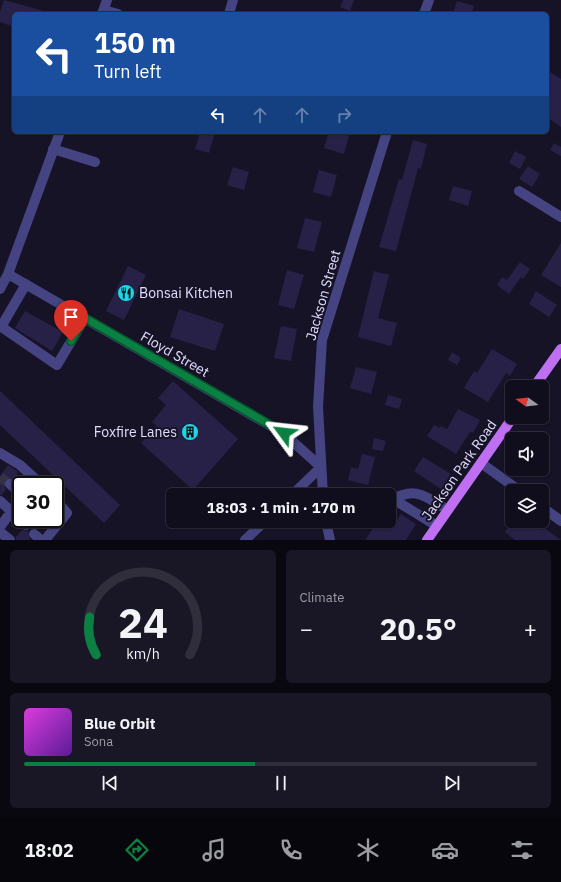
<!DOCTYPE html>
<meta charset="utf-8">
<style>
:root{--surface:#100e1d;--page:#191726;--text:#f1f3f6;--muted:#9c9ca4;--line:#302e3b;--accent:#0b8043}
body{margin:0;font-family:"IBM Plex Sans",sans-serif;background:var(--page);color:var(--text);height:100vh;display:flex;flex-direction:column;font-size:15px;white-space:nowrap}
*{box-sizing:border-box;margin:0}
p{font-size:13px;color:var(--muted)}
.icon{flex:none;width:22px;height:22px;fill:none;stroke:currentColor;stroke-width:2;stroke-linecap:round;stroke-linejoin:round}
.map{position:relative;height:540px;overflow:hidden}
.details{display:flex;flex-direction:column;gap:10px;padding:10px;background:#090810;flex:1}
.details>*{flex:none}
.top-card{position:absolute;left:12px;top:12px;width:537px;height:122px;border-radius:6px;box-shadow:0 1px 3px #0004,0 0 0 1px var(--line);background:#1a4fa0;color:#fff;overflow:hidden}
.needle{width:26px;rotate:285deg}
.controls{position:absolute;left:505px;top:380px;display:grid;gap:8px}
.controls a{display:grid;place-items:center;width:44px;height:44px;border-radius:6px;background:var(--surface);box-shadow:0 1px 3px #0004,0 0 0 1px var(--line);font-size:20px}
.speed{position:absolute;left:12px;top:476px;display:flex;gap:8px;font-size:20px;font-weight:700;text-align:center}
.speed>*{display:grid;place-content:center;width:52px;height:52px;border-radius:50%;background:var(--surface);box-shadow:0 1px 3px #0004,0 0 0 1px var(--line);line-height:1}
.speed .limit{border:2px solid #111;border-radius:6px;background:#fff;color:#111}
.pin{position:absolute;display:grid;place-items:center;width:34px;height:34px;color:#fff;margin:-41px -17px;border-radius:50% 50% 50% 0;rotate:-45deg;box-shadow:0 0 4px #0007}
.pin .icon{rotate:45deg}
.me{position:absolute;width:44px;margin:-22px;rotate:300deg;stroke-linejoin:round;filter:drop-shadow(0 0 3px #0008)}
.turn{display:flex;align-items:center;gap:14px;height:84px;padding:0 16px;font-size:18px}
.turn .icon{width:52px;height:52px;stroke-width:2.5}
.turn b{display:block;font-size:28px;line-height:34px}
.lanes{display:flex;align-items:center;height:38px;padding:0 16px;background:#0003;justify-content:center;gap:20px;direction:ltr}
.lanes .off{opacity:.35}
.big{font-size:30px;font-weight:700;line-height:1.1}
.details .widget{flex:1;display:flex;flex-direction:column;justify-content:center;gap:6px;min-width:0;padding:0 14px;border-radius:6px;background:var(--page)}
.details .dial{align-items:center;gap:0}
.dial svg{height:104px;overflow:visible;fill:none;stroke:var(--line);stroke-width:7;stroke-linecap:round;text-anchor:middle}
.dial text{fill:var(--text);stroke:none}
.song{display:flex;align-items:center;gap:12px}
.cover{width:48px;height:48px;border-radius:6px;background:linear-gradient(135deg,hsl(300 70% 55%),hsl(270 70% 35%))}
.played{height:4px;border-radius:2px;background:linear-gradient(90deg,var(--accent) 45%,var(--line) 45%)}
.keys{display:flex;justify-content:space-around;direction:ltr}
.heat{display:flex;justify-content:space-between;align-items:center;font-size:22px;direction:ltr}
.details .tiles{flex:1;display:grid;gap:10px;grid-template-columns:1fr 1fr}
.widget:last-child{grid-column:span 2}
.trip{position:absolute;left:166px;top:488px;width:230px;height:40px;border-radius:6px;background:var(--surface);box-shadow:0 1px 3px #0004,0 0 0 1px var(--line);font-weight:700;line-height:40px;text-align:center}
.dock{display:flex;height:64px;justify-content:space-around;align-items:center;background:#06060c;color:var(--muted)}
.dock .icon{width:28px;height:28px}
.dock .selected{color:var(--accent)}
.dock b{font-size:18px;color:var(--text)}
.map>svg:first-child{display:block}
.building{fill:#282147}
.lines{fill:none;stroke-linecap:round;stroke-linejoin:round}
.minor-tunnel{stroke:#343147;stroke-width:10;stroke-dasharray:10 5;stroke-linecap:butt}
.minor{stroke:#454382;stroke-width:10}
.major{stroke:#bf6ff1;stroke-width:10}
.route-casing{stroke:#07532c;stroke-width:10}
.route{stroke:#0b8043;stroke-width:7}
.labels{text-anchor:middle;dominant-baseline:central;stroke-width:4;stroke-linejoin:round;paint-order:stroke}
.poi-label{font-size:14px;fill:#e0ddfc;stroke:#161327;text-anchor:start}
.street-label{font-size:14px;fill:#e0ddfc;stroke:#161327}
</style>
<div class="map">
<svg width="561" height="540" viewBox="0 0 561 540">
<rect width="100%" height="100%" fill="#161327"/>
<!-- building -->
<path class="building" d="M4,0L47,12L46,14H14V27L0,22V12Z
M343,0H354L350,11L340,7Z
M457,1L474,6L471,14H453Z
M550,72L561,79V127L547,117V76Z
M200,132H215L209,153L195,149Z
M329,132H350L344,154L324,148Z
M413,140L427,144L421,169L418,168L396,251L379,247L399,179L402,180Z
M554,143L561,147V156L550,150Z
M515,151L526,157L520,169L509,163Z
M528,166L540,174L532,187L519,179Z
M233,167L249,172L244,190L227,185Z
M319,170L337,175L331,197L313,192Z
M453,186L472,191L468,206L449,200Z
M305,218L322,222L314,252L297,248Z
M561,243V287L541,275Z
M520,262L530,269L523,279L521,277L509,294L497,285L502,277L507,280Z
M128,266L146,275L124,320L106,311Z
M287,270L304,275L294,309L278,305Z
M374,271L389,275L378,318L397,323L391,346L358,337Z
M536,291L557,305L549,317L529,304Z
M179,309L224,324L215,351L170,337Z
M25,311L63,332L52,351L15,328Z
M281,326L297,329L291,361L274,358Z
M492,349L517,364L510,376L506,373L488,402L464,388L474,371L477,373Z
M452,352L461,358L457,365L448,360Z
M356,367L377,372L371,394L350,388Z
M173,381L238,439L193,490L141,443L157,426L152,422L166,405L158,398Z
M0,391L120,505L104,523L0,425Z
M388,395L402,399L399,409L385,405Z
M458,409L480,420L473,433L470,432L456,454L427,436L434,425L440,428L441,426L447,429Z
M374,438L386,441L383,451L372,449Z
M362,454L375,457L368,485L348,480L351,467L358,469Z
M423,457L451,474L441,489L414,471Z
M8,465L18,472L14,479L8,478L5,480L4,486L6,489L2,495H0V476Z
M401,514L416,524L406,540H365L378,521L391,529Z
M30,519H46L38,529L32,528V523Z
M512,521H529L543,530L544,528L561,540H515L505,532Z
M22,530L28,531L30,540H16V537Z"/>
<g class="lines">
<!-- minor-tunnel -->
<path class="minor-tunnel" d="M0,477L10,484"/>
<!-- minor -->
<path class="minor" d="M104,10L118,14
M102,14L107,0
M229,14L233,0
M424,14L429,0
M53,149L95,162
M519,191L561,217
M8,274L283,433L321,467L292,495
M0,289L8,274L60,132
M0,326L57,365L85,318
M1,327L26,284
M0,453L20,465L42,485
M481,463L520,491
M10,484L21,494
M323,495L318,407L322,340L387,132
M393,499L437,526
M0,501L26,525
M389,501C416,486 423,495 448,510
M542,507L561,521
M326,521L330,540
M0,527L21,498
M0,532L10,540
M34,534L41,540
M45,540L67,513L55,499
M245,540L265,521"/>
<!-- major -->
<path class="major" d="M534,387L561,349
M427,540L513,417"/>
</g>
<g class="lines">
<!-- route casing -->
<g class="route-casing">
<path id="route" d="M71,341L85,318L284,433"/>
</g>
<!-- route -->
<use href="#route" class="route"/>
</g>
<!-- icons -->
<defs>
<g id="restaurant-disc" transform="scale(0.9)"><circle r="9.5" fill="#1cd5e8" stroke="#161327"/><path d="M-5-6h1v4h1v-4h1v4h1v-4h1v5L-1.5 .5V6h-2V.5L-5-1ZM5-6V6H3V1.5H1.5Q1.5-4 5-6Z" fill="#111"/></g>
<g id="building-disc" transform="scale(0.9)"><circle r="9.5" fill="#1cd5e8" stroke="#161327"/><path d="M-4-6H4V6H1V3H-1V6H-4ZM-2.5-4.3h1.7v1.8h-1.7ZM.8-4.3h1.7v1.8H.8ZM-2.5-1h1.7V.8h-1.7ZM.8-1h1.7V.8H.8Z" fill="#111"/></g>
</defs>
<g fill-rule="evenodd">
<use href="#restaurant-disc" x="126" y="293"/>
<use href="#building-disc" x="190" y="432"/>
</g>
<g class="labels">
<!-- poi labels -->
<g class="poi-label">
<text x="139" y="293">Bonsai Kitchen</text>
<text x="177" y="432" text-anchor="end">Foxfire Lanes</text>
</g>
<!-- street labels -->
<g class="street-label">
<text transform="translate(323 295) rotate(-74)">Jackson Street</text>
<text transform="translate(175 354) rotate(30)">Floyd Street</text>
<text transform="translate(459 470) rotate(-55)">Jackson Park Road</text>
</g>
</g>
</svg>
<div class="controls">
<a><svg class="needle" viewBox="-14 -14 28 28"><path d="M0-13l5 13h-10z" fill="#e53935"/><path d="M0 13l5-13h-10z" fill="#9c9ca4"/></svg></a>
<a><svg class="icon" aria-label="sound" viewBox="0 0 24 24"><path d="M4 9h4l5-4v14l-5-4H4zM17 9q2 3 0 6"/></svg></a>
<a><svg class="icon" aria-label="layers" viewBox="0 0 24 24"><path d="M12 4l9 5-9 5-9-5zM3 14l9 5 9-5"/></svg></a>
</div>
<div class="speed"><div class="limit">30</div></div>
<div class="pin" style="left:71px;top:341px;background:#d93025"><svg class="icon" aria-label="arrive" viewBox="0 0 24 24"><path d="M6 21V4h12l-3 4 3 4H6"/></svg></div>
<svg class="me" style="left:284px;top:433px" viewBox="-20 -20 40 40"><path d="M0-17L14 15 0 8-14 15z" fill="#0b8043" stroke="#fff" stroke-width="4"/></svg>
<div class="trip">18:03 · 1 min · 170 m</div>
<div class="top-card">
<div class="turn"><svg class="icon" aria-label="left" viewBox="0 0 24 24"><path d="M17 20v-9H6M10 6l-5 5 5 5"/></svg><div><b>150 m</b>Turn left</div></div>
<div class="lanes"><svg class="icon" aria-label="left" viewBox="0 0 24 24"><path d="M17 20v-9H6M10 6l-5 5 5 5"/></svg><svg class="icon off" aria-label="ahead" viewBox="0 0 24 24"><path d="M12 20V5M6 11l6-6 6 6"/></svg><svg class="icon off" aria-label="ahead" viewBox="0 0 24 24"><path d="M12 20V5M6 11l6-6 6 6"/></svg><svg class="icon off" aria-label="right" viewBox="0 0 24 24"><path d="M7 20v-9h11M14 6l5 5-5 5"/></svg></div>
</div>
</div>
<section class="details">
<div class="tiles">
<div class="widget dial"><svg viewBox="0 0 100 80">
<path d="M14 69A42 42 0 1 1 86 69"/>
<path d="M14 69A42 42 0 0 1 9 40" stroke="#0b8043"/>
<text x="50" y="56" font-size="32" font-weight="700">24</text>
<text x="50" y="72" font-size="11">km/h</text>
</svg></div>
<div class="widget"><p>Climate</p>
<div class="heat"><a>−</a><b class="big">20.5°</b><a>+</a></div>
</div>
<div class="widget">
<div class="song"><i class="cover"></i><div><b>Blue Orbit</b><p>Sona</p></div></div>
<div class="played"></div>
<div class="keys"><svg class="icon" aria-label="previous" viewBox="0 0 24 24"><path d="M18 5L8 12l10 7zM5 5v14"/></svg><svg class="icon" aria-label="pause" viewBox="0 0 24 24"><path d="M8 5v14M16 5v14"/></svg><svg class="icon" aria-label="next" viewBox="0 0 24 24"><path d="M6 5l10 7-10 7zM19 5v14"/></svg></div>
</div>
</div>
</section>
<nav class="dock">
<b>18:02</b>
<svg class="icon selected" aria-label="directions" viewBox="0 0 24 24"><path d="M12 3l9 9-9 9-9-9zM9 14v-3h6M13 9l2 2-2 2"/></svg>
<svg class="icon" aria-label="music" viewBox="0 0 24 24"><path d="M9 18V5l10-2v13"/><circle cx="6" cy="18" r="3"/><circle cx="16" cy="16" r="3"/></svg>
<svg class="icon" aria-label="phone" viewBox="0 0 24 24"><path d="M5 4h4l2 5-3 2q2 4 5 5l2-3 5 2v4C11 20 4 13 5 4z"/></svg>
<svg class="icon" aria-label="climate" viewBox="0 0 24 24"><path d="M12 3v18M4 7l16 10M4 17L20 7"/></svg>
<svg class="icon" aria-label="car" viewBox="0 0 24 24"><path d="M5 17H2v-5l4-1 3-4h7l3 4 3 1v5h-3M9 17h6M6 11h13"/><circle cx="7" cy="17" r="2"/><circle cx="17" cy="17" r="2"/></svg>
<svg class="icon" aria-label="filters" viewBox="0 0 24 24"><path d="M4 7h16M4 17h16"/><circle cx="9" cy="7" r="2"/><circle cx="15" cy="17" r="2"/></svg>
</nav>
